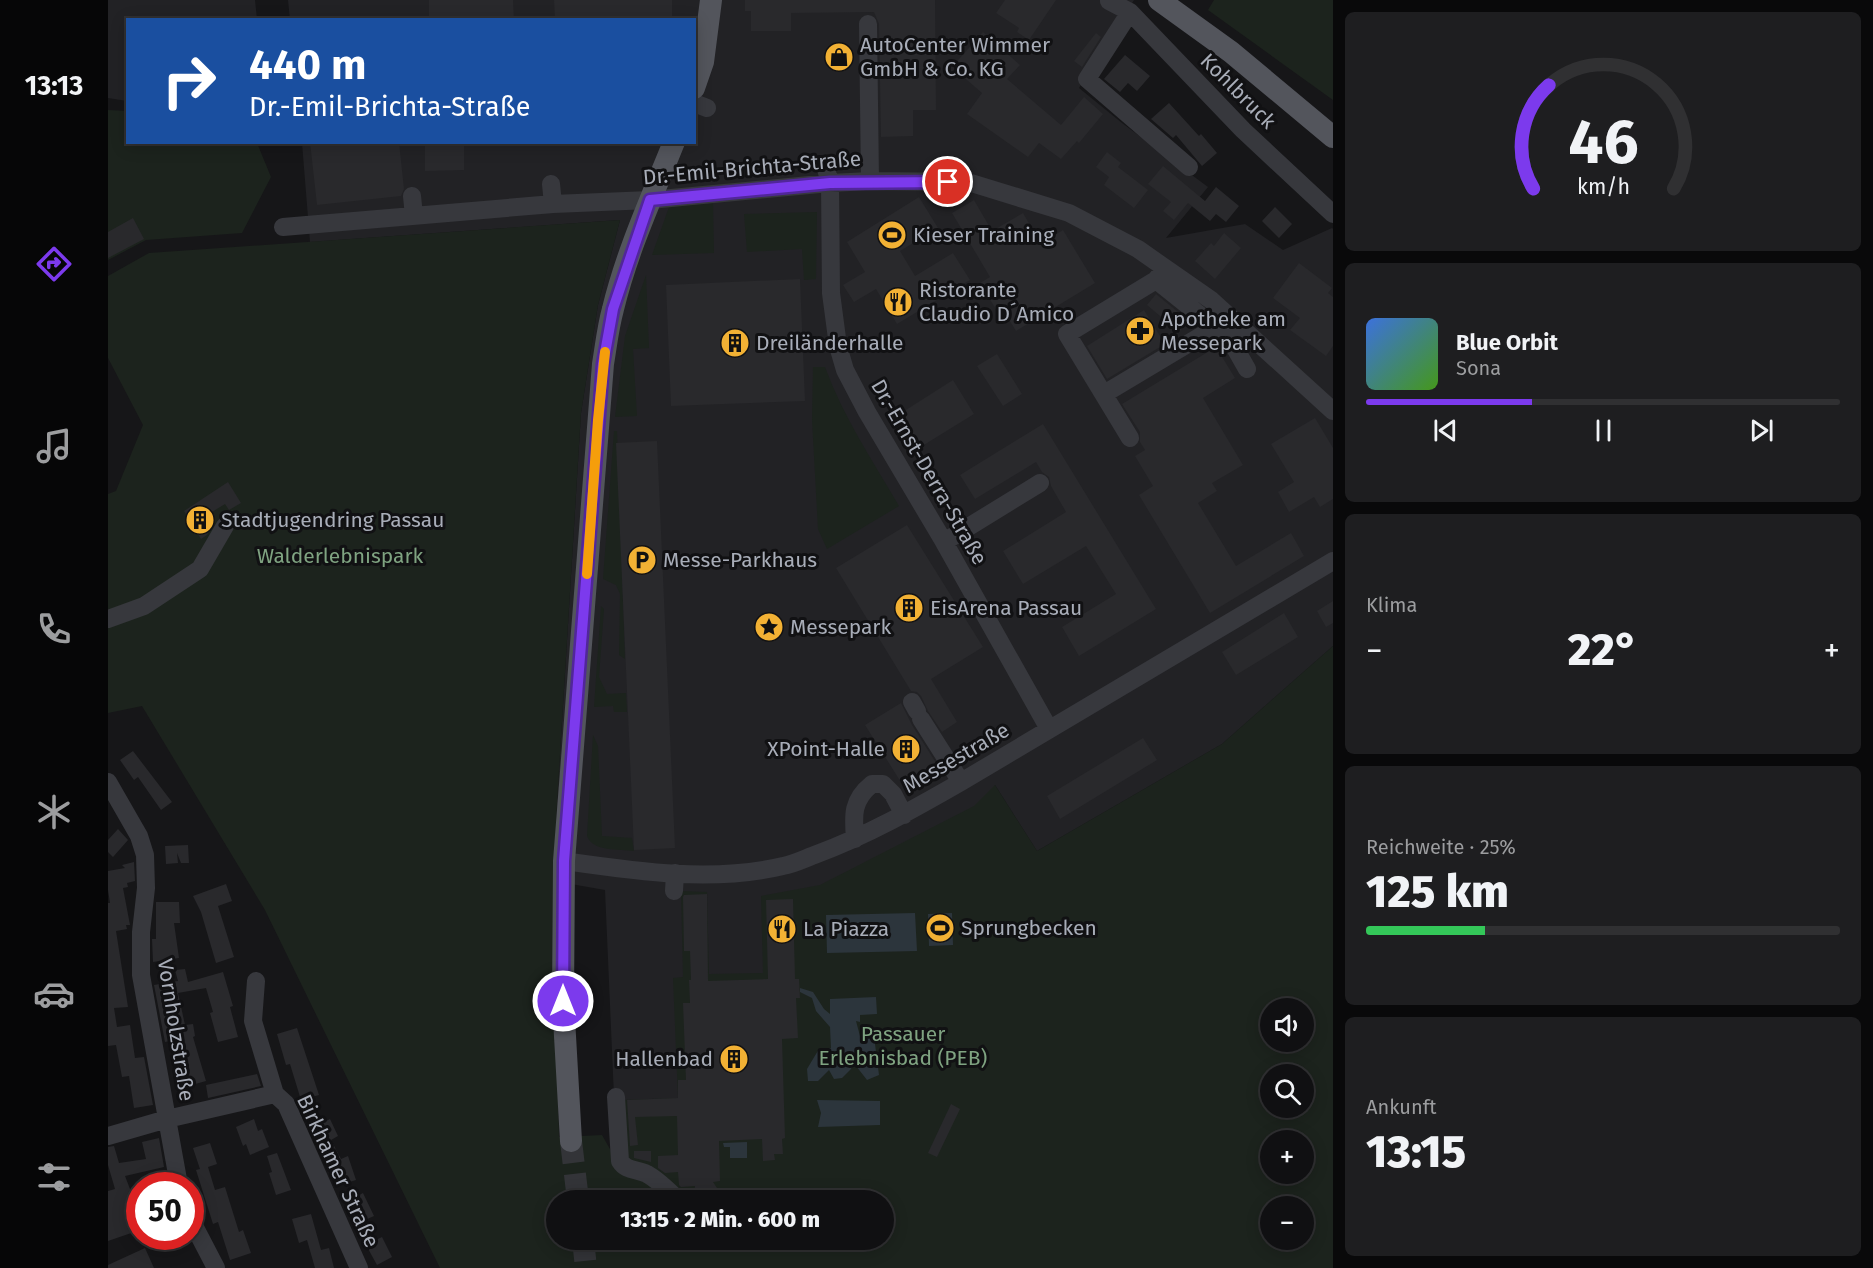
<!DOCTYPE html>
<html lang="de">
<meta charset="utf-8">
<style>
:root{--surface:#101012;--page:#1e1e20;--text:#f1f3f6;--muted:#9c9d9f;--line:#303032;--accent:#7c3aed}
body{margin:0;font-family:"Fira Sans",sans-serif;background:var(--page);color:var(--text);height:100vh;display:flex;flex-direction:column;font-size:22px;white-space:nowrap}
*{box-sizing:border-box;margin:0}
p{font-size:20px;color:var(--muted)}
.icon{flex:none;width:33px;height:33px;fill:none;stroke:currentColor;stroke-width:2;stroke-linecap:round;stroke-linejoin:round}
.map{position:relative;flex:1;overflow:hidden}
.side{display:flex;flex-direction:column;gap:12px;padding:12px;background:#09090a;width:540px}
.side>*{flex:none}
.top-card{position:absolute;left:18px;top:18px;width:570px;height:126px;border-radius:0px;box-shadow:0 3px 15px #0003,0 0 0 2px var(--line);background:#1a4fa0;color:#fff;overflow:hidden}
.controls{position:absolute;left:1152px;top:998px;display:grid;gap:12px}
.controls a{display:grid;place-items:center;width:54px;height:54px;border-radius:50%;background:var(--surface);box-shadow:0 3px 15px #0003,0 0 0 2px var(--line);font-size:30px}
.speed{position:absolute;left:18px;top:1172px;display:flex;gap:12px;font-size:30px;font-weight:700;text-align:center}
.speed>*{display:grid;place-content:center;width:78px;height:78px;border-radius:50%;background:var(--surface);box-shadow:0 3px 15px #0003,0 0 0 2px var(--line);line-height:1}
.speed .limit{border:9px solid #d22;background:#fff;color:#111}
.pin{position:absolute;display:grid;place-items:center;width:51px;height:51px;color:#fff;margin:-26px;border:3px solid #fff;border-radius:50%;box-shadow:0 2px 6px #0007}
.me{position:absolute;width:66px;margin:-33px;rotate:0deg;stroke-linejoin:round;filter:drop-shadow(0 0 4px #0008)}
.turn{display:flex;align-items:center;gap:21px;height:126px;padding:0 24px;font-size:27px}
.turn .icon{width:78px;height:78px;stroke-width:2.5}
.turn b{display:block;font-size:42px;line-height:51px}
.big{font-size:45px;font-weight:800;line-height:1.1}
.side .widget{flex:1;display:flex;flex-direction:column;justify-content:center;gap:9px;min-width:0;padding:0 21px;border-radius:9px;background:var(--page)}
.side .dial{align-items:center;gap:0}
.dial svg{height:156px;overflow:visible;fill:none;stroke:var(--line);stroke-width:7;stroke-linecap:round;text-anchor:middle}
.dial text{fill:var(--text);stroke:none}
.song{display:flex;align-items:center;gap:18px}
.cover{width:72px;height:72px;border-radius:9px;background:linear-gradient(135deg,hsl(220 70% 55%),hsl(100 70% 35%))}
.played{height:6px;border-radius:3px;background:linear-gradient(90deg,var(--accent) 35%,var(--line) 35%)}
.keys{display:flex;justify-content:space-around;direction:ltr}
.heat{display:flex;justify-content:space-between;align-items:center;font-size:33px;direction:ltr}
.charge{height:9px;border-radius:4px;background:linear-gradient(90deg,#34c759 25%,var(--line) 0)}
.trip{position:absolute;left:438px;top:1190px;width:348px;height:60px;border-radius:30px;background:var(--surface);box-shadow:0 3px 15px #0003,0 0 0 2px var(--line);font-weight:800;line-height:60px;text-align:center}
main{display:flex;flex:1;min-height:0}
.dock{display:flex;flex-direction:column;width:108px;justify-content:space-around;align-items:center;background:#060607;color:var(--muted)}
.dock .icon{width:42px;height:42px}
.dock .active{color:var(--accent)}
.dock b{font-size:27px;color:var(--text)}
.map>svg:first-child{display:block}
.built{fill:#222225}
.green{fill:#1c231d;fill-rule:evenodd}
.water{fill:#2c353c}
.building{fill:#29292c}
.lines{fill:none;stroke-linecap:round;stroke-linejoin:round}
.major-tunnel{stroke:#333438;stroke-width:22;stroke-dasharray:22 11;stroke-linecap:butt}
.minor{stroke:#37383d;stroke-width:18}
.major{stroke:#53555c;stroke-width:22}
.route-casing{stroke:#51269a;stroke-width:15}
.route{stroke:#7c3aed;stroke-width:10}
.slow{stroke:#f59e0b;stroke-width:10}
.labels{text-anchor:middle;dominant-baseline:central;stroke-width:6;stroke-linejoin:round;paint-order:stroke}
.poi-label{font-size:21px;fill:#a8adb8;stroke:#111113;text-anchor:start}
.street-label{font-size:21px;fill:#a8adb8;stroke:#111113}
.park-label{font-size:21px;fill:#7fa381;stroke:#111113}
</style>
<main>
<nav class="dock">
<b>13:13</b>
<svg class="icon active" aria-label="directions" viewBox="0 0 24 24"><path d="M12 3l9 9-9 9-9-9zM9 14v-3h6M13 9l2 2-2 2"/></svg>
<svg class="icon" aria-label="music" viewBox="0 0 24 24"><path d="M9 18V5l10-2v13"/><circle cx="6" cy="18" r="3"/><circle cx="16" cy="16" r="3"/></svg>
<svg class="icon" aria-label="phone" viewBox="0 0 24 24"><path d="M5 4h4l2 5-3 2q2 4 5 5l2-3 5 2v4C11 20 4 13 5 4z"/></svg>
<svg class="icon" aria-label="climate" viewBox="0 0 24 24"><path d="M12 3v18M4 7l16 10M4 17L20 7"/></svg>
<svg class="icon" aria-label="car" viewBox="0 0 24 24"><path d="M5 17H2v-5l4-1 3-4h7l3 4 3 1v5h-3M9 17h6M6 11h13"/><circle cx="7" cy="17" r="2"/><circle cx="17" cy="17" r="2"/></svg>
<svg class="icon" aria-label="filters" viewBox="0 0 24 24"><path d="M4 7h16M4 17h16"/><circle cx="9" cy="7" r="2"/><circle cx="15" cy="17" r="2"/></svg>
</nav>
<div class="map">
<svg width="1225" height="1268" viewBox="0 0 1225 1268">
<rect width="100%" height="100%" fill="#161618"/>
<!-- built -->
<path class="built" d="M0,0H147L149,19L20,20L19,101L0,98Z
M180,0H1026L971,88L1014,123L1100,187L1058,238L1137,224L1175,250L1224,228L1225,229V646L1114,744L929,851L887,785L776,1239V1200L506,1097L497,890L446,881L449,803L473,413L490,305L512,220L202,242L194,143L586,142V20H182Z"/>
<!-- green -->
<path class="green" d="M1106,0H1225V100L1100,10Z
M0,110L19,111L20,142L149,143L163,177L134,233L38,240L0,260Z
M605,203L606,253L544,255L561,207Z
M709,212L708,279L696,280L694,249L639,252L636,214Z
M512,220L490,305L473,413L449,803L446,881L451,1137L494,1135L507,1158L513,1100L570,1098L565,978L575,977L573,891L599,892L601,974L655,973L653,896L712,885L866,806L887,785L929,851L1114,744L1225,646V1268H332L157,910L34,706L0,713V494L8,491L35,425L0,358V276L41,253ZM1162,1008H1196V1041H1162ZM1162,1074H1196V1107H1162ZM1162,1140H1196V1173H1162ZM448,1200H776V1239H448ZM1162,1206H1196V1239H1162Z
M538,275L541,348L525,349L529,416L507,417L517,336Z
M705,367H717C735,416 764,460 791,506L719,549L710,529L704,420Z
M506,431H509L517,659L511,655L512,594L508,585L495,579Z
M493,606L496,609L491,677L499,694L518,693L519,712H506L505,706L486,707Z
M485,735L490,746L494,836L524,838L526,851C511,849 485,852 479,836Z"/>
<!-- water -->
<path class="water" d="M807,913L809,951L719,953L718,915Z
M844,913L845,945L821,946L820,914Z
M692,988L705,992L716,1009L722,1014V999L768,997L769,1014L752,1015V1022L748,1021L752,1036H753L756,1025L769,1029L767,1044L771,1075L759,1080L745,1062L743,1069L734,1078L726,1079L721,1070L710,1081H700L699,1069L711,1049L723,1048L722,1027L708,1011L704,998L692,992Z
M709,1100L772,1101V1125L710,1127L713,1113Z
M639,1142V1158H622V1147H616L615,1143Z"/>
<!-- building -->
<path class="building" d="M321,0H405L406,20H321Z
M446,0H564V20H447Z
M637,0H827L828,110H805V136L773,137L771,24L766,12L683,13V31H643V11H637Z
M897,0H948L921,40L909,32L911,28L888,13Z
M875,32L912,65L899,79L953,125L976,97L995,114L971,143L969,141L953,159L931,143L920,157L859,114L874,93L844,67Z
M988,33L993,37L974,67L966,61Z
M1017,55L1042,76L1029,91L1020,83L1012,92L996,79Z
M1061,103L1091,136L1093,134L1109,153L1094,166L1068,135L1065,138L1043,119Z
M202,142H291L296,189L293,196L209,205Z
M317,142H356V170L317,171Z
M999,152L1013,163L1010,167L1040,190L1026,208L996,185L1001,177L988,167Z
M1055,166L1097,201L1108,187L1131,206L1118,222L1108,214L1102,221L1080,203L1066,220L1055,211L1063,202L1040,184Z
M811,197L830,228L792,251L807,276L845,253L862,280L789,324L768,289L746,302L735,285L757,272L739,242Z
M866,200L884,231L915,213L933,244L955,230L987,283L908,331L897,313L892,316L872,283L882,277L844,213Z
M1167,207L1184,224L1171,238L1154,221Z
M25,218L36,239L0,258V232Z
M1116,233L1133,248L1107,279L1087,261L1103,243L1106,246Z
M1191,263L1224,288L1220,293L1225,297V346L1218,356L1182,330L1192,318L1165,298Z
M692,279L697,401L563,406L558,285Z
M1048,294L1081,321L1071,332L1039,305Z
M1036,310L1057,344L999,379L979,346Z
M1108,347L1127,378L1095,398L1135,465L1104,483L1109,491L1090,503L1128,566L1183,533L1196,556L1102,613L1031,495L1045,486L1027,456L1037,450L1032,442V432L1014,404Z
M889,354L914,394L895,406L869,366Z
M845,380L866,414L811,448L790,415Z
M1207,418L1225,448V499L1212,507L1206,497L1181,512L1170,492L1186,482L1163,444Z
M935,424L1048,609L971,656L954,627L1008,594L978,546L915,584L895,551L958,512L943,486L941,477L934,472L928,462L867,499L852,475Z
M549,441L567,848L526,850L508,443Z
M120,482L133,503L121,510L117,504L99,515L105,525L99,535L93,539L76,511Z
M799,525L875,647L823,679L849,722L834,732L820,711L813,696L809,692L803,691L728,568Z
M1225,601V623L1218,627L1209,611Z
M1176,613L1190,637L1128,675L1114,652Z
M793,703L804,725L835,774L801,795L757,725Z
M1035,738L1049,760L952,819L939,796Z
M25,751L64,802L53,810L30,777L26,780L12,760Z
M10,829L20,840L5,857L0,852V840Z
M80,845L81,863H73L69,853L70,863L58,864L57,846Z
M26,862L27,881L19,883L20,887L15,888L22,925H18L19,929L8,931L20,1007L6,1008L9,1027L22,1025L27,1058L36,1057L45,1105L26,1108L21,1076L14,1077L8,1045L0,1046V903H2L0,890V871L17,868L14,865Z
M118,884L124,901L110,906L126,957L108,963L93,912L85,896Z
M599,894L600,981L660,979L658,900L685,899L687,979H691L692,998H688L690,1038L674,1039L677,1138L674,1139L675,1154H666L667,1160L655,1161L654,1139L611,1141L612,1181L605,1182L617,1200H585L587,1186L573,1187L571,1185L570,1172L557,1173L550,1168V1156L570,1155L569,1116L527,1117L530,1145L522,1146L519,1100L570,1098V1080H578L575,1003H582L581,980H583L582,951H576L575,897L576,895Z
M48,902H71L72,923H66L71,958L45,962L44,939H48Z
M77,969L80,982L115,972L125,1006L122,1007L130,1037L110,1042L102,1013L105,1012L98,988L70,993L77,1025L85,1024L87,1036L85,1037L98,1081L80,1086L67,1040L57,1042L46,985L70,981L67,970Z
M189,1028L211,1095L193,1100L182,1064L178,1065L169,1034Z
M149,1074L153,1086L100,1098L98,1085Z
M843,1104L852,1109L829,1157L820,1153Z
M146,1119L150,1131L154,1129L161,1147L142,1155L138,1144L135,1146L128,1127Z
M222,1119L230,1136L223,1140L233,1159L240,1156L248,1180L229,1186L219,1152L217,1153L210,1139L214,1138L208,1126Z
M51,1138L56,1167L17,1176L32,1215V1230L0,1241V1191L7,1189L0,1165V1147L6,1146L11,1163L38,1159L34,1142Z
M102,1143L109,1164L100,1167L107,1190L117,1187L131,1232L135,1230L143,1253L122,1260L110,1222L105,1224L88,1170L92,1169L85,1148Z
M526,1151H543V1162L526,1158Z
M169,1153L183,1190L168,1195L161,1173L164,1172L159,1156Z
M255,1193L266,1216L248,1224L238,1202Z
M203,1214L213,1250L221,1248L226,1268H207L199,1240L191,1243L184,1219Z
M274,1237L284,1257L269,1265L258,1245Z
M37,1248L46,1268H0V1265Z"/>
<g class="lines">
<!-- major-tunnel -->
<path class="major-tunnel" d="M463,1141L470,1200
M475,1239L478,1268"/>
<!-- minor -->
<path class="minor" d="M1001,1L1022,12L1135,130L1225,214
M1022,12L979,79L1081,167
M760,24L762,181
M586,103L599,108
M718,169L722,183L723,293L730,346L737,370L759,412L836,542L941,729
M443,184L445,204
M304,196L306,216
M175,227L445,204L542,200L722,183L762,181L860,182L961,213L1030,249L1103,300L1225,411
M1048,280L1108,328
M1114,325L1139,369
M996,394L1123,318
M1022,438L959,334L1048,280L1057,268
M836,542L932,483
M0,619L36,606L92,569L117,526
M804,702L809,711
M813,719L853,782
M0,782L31,836L37,855L38,888L33,932V975L71,1185
M747,839C745,815 744,800 764,784H775L785,794L796,815
M456,861C526,871 604,883 675,866C686,864 698,858 709,854C760,835 806,809 853,782L1225,561
M566,891L567,873
M148,981L145,1021L167,1094
M508,1097L512,1161C518,1171 529,1169 539,1174C550,1180 561,1191 570,1200
M0,1136L59,1119L167,1094L178,1104L251,1268
M82,1218L108,1268
M615,1239L620,1240"/>
<!-- major -->
<path class="major" d="M1051,0L1123,52L1225,137
M586,88L595,62L603,0
M463,1141L455,1001L456,861L495,364C498,346 500,327 505,309C519,251 544,197 566,142"/>
</g>
<g class="lines">
<!-- route casing -->
<g class="route-casing">
<path id="route" d="M455,1001L456,861L495,364L505,309L542,200L722,183L840,182"/>
</g>
<!-- route -->
<use href="#route" class="route"/>
<!-- slow -->
<path class="slow" d="M479,574L490,420L497,352"/>
</g>
<!-- icons -->
<defs>
<g id="shop-disc" transform="scale(1.5)"><circle r="9.5" fill="#f2b134" stroke="#111113"/><path d="M-5-2.5h2.3a2.7 3.5 0 0 1 5.4 0H5L5.5 6h-11ZM-1.5-2.5h3a1.5 2.3 0 0 0-3 0Z" fill="#111"/></g>
<g id="stadium-disc" transform="scale(1.5)"><circle r="9.5" fill="#f2b134" stroke="#111113"/><path d="M0-5a6.5 5 0 1 0 0 10a6.5 5 0 1 0 0-10ZM-3.5-1.8h7v3.6h-7Z" fill="#111"/></g>
<g id="restaurant-disc" transform="scale(1.5)"><circle r="9.5" fill="#f2b134" stroke="#111113"/><path d="M-5-6h1v4h1v-4h1v4h1v-4h1v5L-1.5 .5V6h-2V.5L-5-1ZM5-6V6H3V1.5H1.5Q1.5-4 5-6Z" fill="#111"/></g>
<g id="pharmacy-disc" transform="scale(1.5)"><circle r="9.5" fill="#f2b134" stroke="#111113"/><path d="M-2-6h4v4h4v4h-4v4h-4v-4h-4v-4h4Z" fill="#111"/></g>
<g id="building-disc" transform="scale(1.5)"><circle r="9.5" fill="#f2b134" stroke="#111113"/><path d="M-4-6H4V6H1V3H-1V6H-4ZM-2.5-4.3h1.7v1.8h-1.7ZM.8-4.3h1.7v1.8H.8ZM-2.5-1h1.7V.8h-1.7ZM.8-1h1.7V.8H.8Z" fill="#111"/></g>
<g id="parking-disc" transform="scale(1.5)"><circle r="9.5" fill="#f2b134" stroke="#111113"/><path d="M-3.5-5.5H1a3.5 3.5 0 0 1 0 7H-1V5.5H-3.5ZM-1-3.4V-.6H.8a1.4 1.4 0 0 0 0-2.8Z" fill="#111"/></g>
<g id="sight-disc" transform="scale(1.5)"><circle r="9.5" fill="#f2b134" stroke="#111113"/><path d="M0-6L1.8-2.2L6-1.7L2.9 1.2L3.7 5.4L0 3.3L-3.7 5.4L-2.9 1.2L-6-1.7L-1.8-2.2Z" fill="#111"/></g>
</defs>
<g fill-rule="evenodd">
<use href="#shop-disc" x="731" y="57"/>
<use href="#stadium-disc" x="784" y="235"/>
<use href="#restaurant-disc" x="790" y="302"/>
<use href="#pharmacy-disc" x="1032" y="331"/>
<use href="#building-disc" x="627" y="343"/>
<use href="#building-disc" x="92" y="520"/>
<use href="#parking-disc" x="534" y="560"/>
<use href="#building-disc" x="801" y="608"/>
<use href="#sight-disc" x="661" y="627"/>
<use href="#building-disc" x="798" y="749"/>
<use href="#stadium-disc" x="832" y="928"/>
<use href="#restaurant-disc" x="674" y="929"/>
<use href="#building-disc" x="626" y="1059"/>
</g>
<g class="labels">
<!-- poi labels -->
<g class="poi-label">
<text x="752" y="45">AutoCenter Wimmer<tspan x="752" dy="24">GmbH &amp; Co. KG</tspan></text>
<text x="805" y="235">Kieser Training</text>
<text x="811" y="290">Ristorante<tspan x="811" dy="24">Claudio D´Amico</tspan></text>
<text x="1053" y="319">Apotheke am<tspan x="1053" dy="24">Messepark</tspan></text>
<text x="648" y="343">Dreiländerhalle</text>
<text x="113" y="520">Stadtjugendring Passau</text>
<text x="555" y="560">Messe-Parkhaus</text>
<text x="822" y="608">EisArena Passau</text>
<text x="682" y="627">Messepark</text>
<text x="777" y="749" text-anchor="end">XPoint-Halle</text>
<text x="853" y="928">Sprungbecken</text>
<text x="695" y="929">La Piazza</text>
<text x="605" y="1059" text-anchor="end">Hallenbad</text>
</g>
<!-- street labels -->
<g class="street-label">
<text transform="translate(1130 91) rotate(45)">Kohlbruck</text>
<text transform="translate(644 168) rotate(-5)">Dr.-Emil-Brichta-Straße</text>
<text transform="translate(821 472) rotate(60)">Dr.-Ernst-Derra-Straße</text>
<text transform="translate(848 758) rotate(-30)">Messestraße</text>
<text transform="translate(68 1030) rotate(81)">Vornholzstraße</text>
<text transform="translate(230 1171) rotate(65)">Birkhamer Straße</text>
</g>
<!-- park labels -->
<g class="park-label">
<text x="232" y="556">Walderlebnispark</text>
<text x="795" y="1034">Passauer<tspan x="795" dy="24">Erlebnisbad (PEB)</tspan></text>
</g>
</g>
</svg>
<div class="controls">
<a><svg class="icon" aria-label="sound" viewBox="0 0 24 24"><path d="M4 9h4l5-4v14l-5-4H4zM17 9q2 3 0 6"/></svg></a>
<a><svg class="icon" aria-label="search" viewBox="0 0 24 24"><circle cx="10" cy="10" r="6"/><path d="M15 15l6 6"/></svg></a>
<a>+</a>
<a>−</a>
</div>
<div class="speed"><div class="limit">50</div></div>
<div class="pin" style="left:840px;top:182px;background:#d93025"><svg class="icon" aria-label="arrive" viewBox="0 0 24 24"><path d="M6 21V4h12l-3 4 3 4H6"/></svg></div>
<svg class="me" style="left:455px;top:1001px" viewBox="-20 -20 40 40"><circle r="17" fill="#7c3aed" stroke="#fff" stroke-width="3"/><path d="M0-11L8 9 0 5-8 9z" fill="#fff"/></svg>
<div class="trip">13:15 · 2 Min. · 600 m</div>
<div class="top-card">
<div class="turn"><svg class="icon" aria-label="right" viewBox="0 0 24 24"><path d="M7 20v-9h11M14 6l5 5-5 5"/></svg><div><b>440 m</b>Dr.-Emil-Brichta-Straße</div></div>
</div>
</div>
<section class="side">
<div class="widget dial"><svg viewBox="0 0 100 80">
<path d="M14 69A42 42 0 1 1 86 69"/>
<path d="M14 69A42 42 0 0 1 22 16" stroke="#7c3aed"/>
<text x="50" y="56" font-size="32" font-weight="700">46</text>
<text x="50" y="72" font-size="11">km/h</text>
</svg></div>
<div class="widget">
<div class="song"><i class="cover"></i><div><b>Blue Orbit</b><p>Sona</p></div></div>
<div class="played"></div>
<div class="keys"><svg class="icon" aria-label="previous" viewBox="0 0 24 24"><path d="M18 5L8 12l10 7zM5 5v14"/></svg><svg class="icon" aria-label="pause" viewBox="0 0 24 24"><path d="M8 5v14M16 5v14"/></svg><svg class="icon" aria-label="next" viewBox="0 0 24 24"><path d="M6 5l10 7-10 7zM19 5v14"/></svg></div>
</div>
<div class="widget"><p>Klima</p>
<div class="heat"><a>−</a><b class="big">22°</b><a>+</a></div>
</div>
<div class="widget"><p>Reichweite · 25%</p><b class="big">125 km</b><div class="charge"></div></div>
<div class="widget"><p>Ankunft</p><b class="big">13:15</b></div>
</section>
</main>
